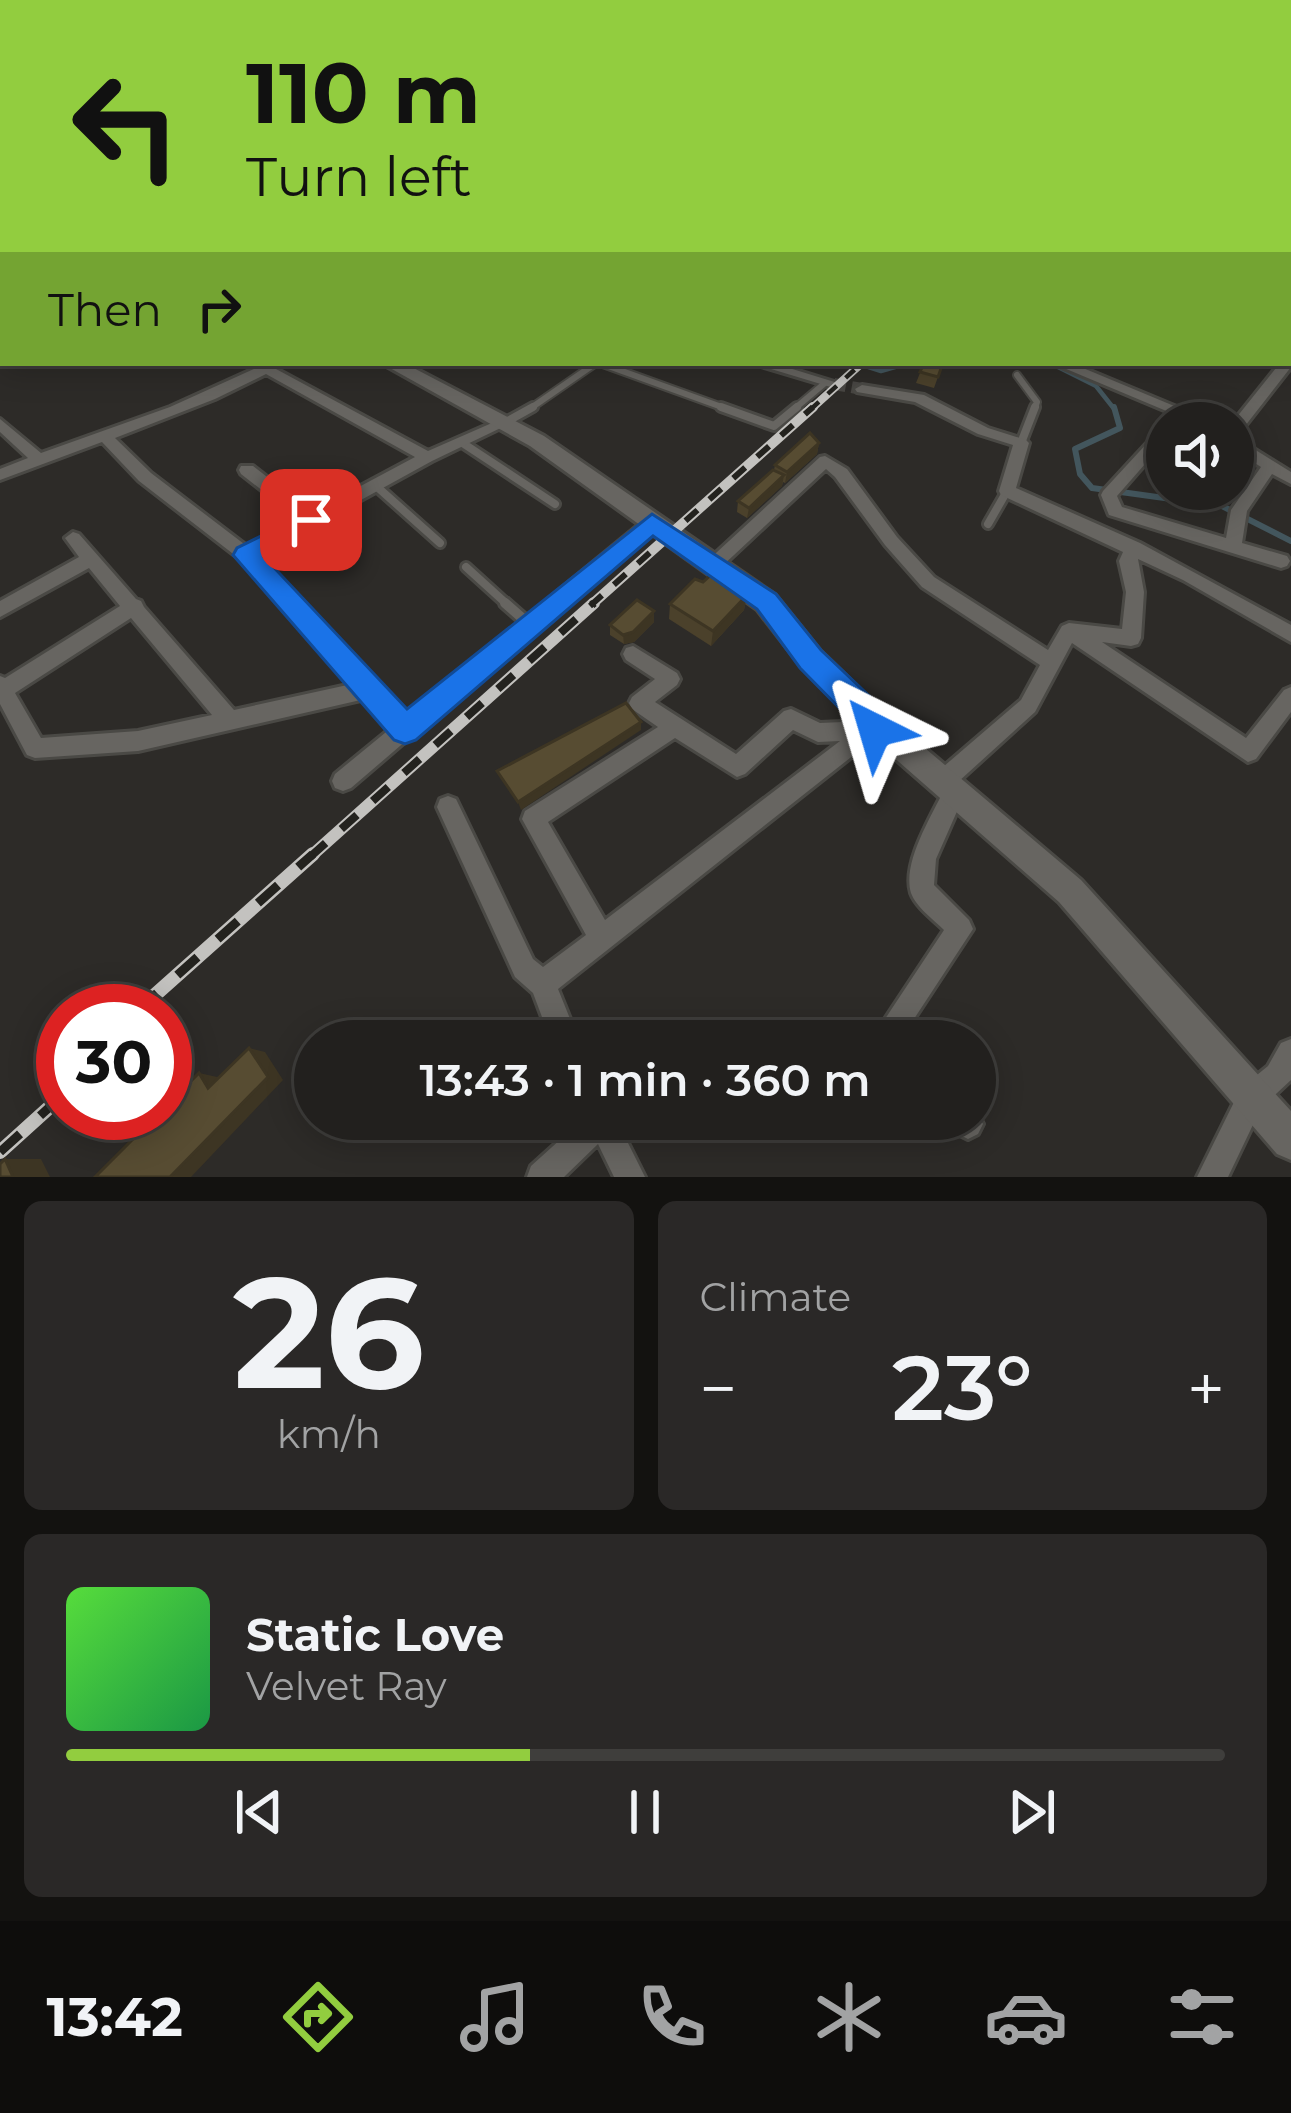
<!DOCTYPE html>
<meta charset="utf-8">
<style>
:root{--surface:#22201e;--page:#2a2827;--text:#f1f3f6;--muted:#a2a3a4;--line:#3f3e3c;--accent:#92cd3f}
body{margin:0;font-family:Montserrat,sans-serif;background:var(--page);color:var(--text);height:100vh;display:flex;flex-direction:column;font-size:45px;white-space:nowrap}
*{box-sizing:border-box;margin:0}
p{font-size:39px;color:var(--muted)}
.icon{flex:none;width:66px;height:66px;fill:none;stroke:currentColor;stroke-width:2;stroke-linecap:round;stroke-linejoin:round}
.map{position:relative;height:1177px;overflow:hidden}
.drawer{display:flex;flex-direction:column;gap:24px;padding:24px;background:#131210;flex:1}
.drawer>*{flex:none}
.banner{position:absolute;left:0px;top:0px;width:1293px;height:366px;box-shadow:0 6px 30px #0003,0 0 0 3px var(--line);background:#92cd3f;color:#111;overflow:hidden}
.buttons{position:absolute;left:1146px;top:402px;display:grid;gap:24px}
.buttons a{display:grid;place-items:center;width:108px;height:108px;border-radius:50%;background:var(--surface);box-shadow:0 6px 30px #0003,0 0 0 3px var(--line);font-size:60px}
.speed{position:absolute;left:36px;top:984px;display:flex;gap:24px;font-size:60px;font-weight:700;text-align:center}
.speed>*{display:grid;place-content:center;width:156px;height:156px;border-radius:50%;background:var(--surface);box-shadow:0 6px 30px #0003,0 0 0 3px var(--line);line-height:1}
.speed .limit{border:18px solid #d22;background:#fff;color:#111}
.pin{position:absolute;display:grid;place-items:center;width:102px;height:102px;color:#fff;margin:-51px;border-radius:24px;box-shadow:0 6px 18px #0006}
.me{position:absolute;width:132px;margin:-66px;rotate:320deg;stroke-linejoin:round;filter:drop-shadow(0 0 9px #0008)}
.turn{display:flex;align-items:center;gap:42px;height:252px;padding:0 48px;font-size:54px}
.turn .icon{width:156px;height:156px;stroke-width:2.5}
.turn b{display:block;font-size:84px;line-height:102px}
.then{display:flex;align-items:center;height:114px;padding:0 48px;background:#0003;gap:24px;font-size:45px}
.big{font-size:90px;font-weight:600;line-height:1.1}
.drawer .tile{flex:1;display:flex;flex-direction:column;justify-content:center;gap:18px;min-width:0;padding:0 42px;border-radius:18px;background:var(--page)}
.drawer .dial{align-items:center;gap:0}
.dial b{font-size:156px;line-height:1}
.song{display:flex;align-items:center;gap:36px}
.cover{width:144px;height:144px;border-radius:18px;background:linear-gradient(135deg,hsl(110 70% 55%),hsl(140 70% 35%))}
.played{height:12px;border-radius:6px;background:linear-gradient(90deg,var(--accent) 40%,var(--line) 40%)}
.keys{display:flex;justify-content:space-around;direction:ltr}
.heat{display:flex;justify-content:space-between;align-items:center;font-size:66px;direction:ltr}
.drawer .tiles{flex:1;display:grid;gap:24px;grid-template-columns:1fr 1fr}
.tile:last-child{grid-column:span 2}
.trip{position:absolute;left:294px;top:1020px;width:702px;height:120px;border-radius:60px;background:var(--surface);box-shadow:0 6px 30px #0003,0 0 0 3px var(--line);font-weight:600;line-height:120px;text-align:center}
.tabs{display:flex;height:192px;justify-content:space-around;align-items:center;background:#0e0d0c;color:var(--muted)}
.tabs .icon{width:84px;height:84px}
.tabs .current{color:var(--accent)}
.tabs b{font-size:54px;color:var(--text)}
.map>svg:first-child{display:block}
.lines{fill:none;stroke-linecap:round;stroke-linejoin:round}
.stream-far1{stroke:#43565d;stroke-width:4.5}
.stream{stroke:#43565d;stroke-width:6}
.minor-tunnel{stroke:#484643;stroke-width:12;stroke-dasharray:12 6;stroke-linecap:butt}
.service-far2-casing{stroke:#4a4945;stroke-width:10}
.service-far1-casing{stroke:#4a4945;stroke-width:14}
.service-casing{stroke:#4a4945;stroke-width:16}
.minor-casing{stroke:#4a4945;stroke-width:6}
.tertiary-casing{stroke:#4a4945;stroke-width:6}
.service-far2{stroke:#676561;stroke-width:6}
.service-far1{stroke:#676561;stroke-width:8}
.service{stroke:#676561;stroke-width:10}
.minor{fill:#676561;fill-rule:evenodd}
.tertiary{fill:#676561;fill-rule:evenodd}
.rail-far3-casing{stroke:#c3c2bf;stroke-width:8}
.rail-far2-casing{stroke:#c3c2bf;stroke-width:10}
.rail-far1-casing{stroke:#c3c2bf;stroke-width:12}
.rail-casing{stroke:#c3c2bf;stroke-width:14}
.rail-far3{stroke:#23221e;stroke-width:4.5;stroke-dasharray:12;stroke-linecap:butt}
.rail-far2{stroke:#23221e;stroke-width:6;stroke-dasharray:16;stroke-linecap:butt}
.rail-far1{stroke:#23221e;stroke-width:8;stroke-dasharray:21;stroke-linecap:butt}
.rail{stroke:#23221e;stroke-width:9;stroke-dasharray:27;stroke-linecap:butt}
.wall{fill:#4b412b}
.shaded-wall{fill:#3d3523}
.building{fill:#574c32;stroke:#3d3523;stroke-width:3}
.route{fill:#1a73e8;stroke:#114b97;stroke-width:3}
</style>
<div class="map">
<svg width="1291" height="1177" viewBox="0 0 1291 1177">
<rect width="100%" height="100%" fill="#2d2b28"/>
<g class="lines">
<!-- stream-far1 -->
<path class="stream-far1" d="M856,363L881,371L909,363
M1050,363L1096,386L1115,410"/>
<!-- stream -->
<path class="stream" d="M1114,407L1120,428L1075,449L1080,474L1092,488L1222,506L1291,541"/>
<!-- minor-tunnel -->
<path class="minor-tunnel" d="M834,384L862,389"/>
<!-- service-far2 casing -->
<g class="service-far2-casing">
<path id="service-far2" d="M600,363L730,410
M1017,375L1037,402L1034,410
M528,410L596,363
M793,410L825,383"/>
</g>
<!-- service-far1 casing -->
<g class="service-far1-casing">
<path id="service-far1" d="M721,407L774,426L797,407
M506,422L533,407
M461,442L555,504
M1021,443L1035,407
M375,485L440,543
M988,524L1007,491
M466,567L509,606"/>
</g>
<!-- service casing -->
<g class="service-casing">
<path id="service" d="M505,603L530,625"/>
</g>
<!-- minor casing -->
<g class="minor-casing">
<path id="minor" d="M0,142H3V148H0Z
M1290,173H1291V180H1290Z
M3,176V182L0,183V177Z
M3,235V241L0,242V236Z
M1290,252H1291V258H1290Z
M3,334V342L0,343V335Z
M1290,344H1291V352H1290Z
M1291,360V367L1238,435L1233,437L1232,423L1280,363H1290Z
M267,363H284L276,369L428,451L501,419L506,417L513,422L432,461L259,556L406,716L646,519H658L660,523L351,788L343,791L335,788L332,781L335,774L391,728L365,699L138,751L35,758L27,755L0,704V676L5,678L120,606L89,568L0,617V601L79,557L65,538L73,532L79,534L136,599L141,601L144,607L234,710L352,684L241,560L139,481L102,442L0,480V469L28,458L0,432V419L41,453L170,407ZM266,374L415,457L312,512L253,466H241L239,470L241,474L299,519L248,547L151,473L115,438L215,399ZM131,618L212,715L138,731L41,738L15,693Z
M751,363H773L841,384L834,388Z
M1052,363H1071L1215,423H1195Z
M862,385L924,395L988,428L1026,440L1029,443L1016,488L1140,543L1291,625V642L1183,580L1138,559L1144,592L1141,638L1138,644L1131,646L1102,642L1246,738L1284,690L1291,687V712L1256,759L1248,762L1072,643L1035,712L958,782L963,783L966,791L936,859L934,885L969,920L973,929L912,1022L924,1041H893L883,1022L944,930C934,920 916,907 911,893C902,863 931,817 944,790L936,787L933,780L936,773L1021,700L1040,665L922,587L885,545L835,477L826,469L719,569L713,571L704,564L820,457L825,456L847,469L897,537L934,577L1048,650L1062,626L1069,623L1122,629L1126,592L1119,561L1123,552L1001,495L999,491L1013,445L978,434L915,402L857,392L855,389Z
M1167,425V439L1117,496L1122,507L1226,538L1231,510L1261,467L1233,449V437L1238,439L1291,472V484L1272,474L1247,511L1242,543L1287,556L1290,561L1287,566L1281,568L1109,515L1101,495L1103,491L1162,427Z
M633,646L677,673L680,679L677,685L655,702L736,754L784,711L791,709L820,723L866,721L877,716L884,718L887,725L882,737L874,739L558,989L579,1041H551L533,993L515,977L437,807L440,799L448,796L456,799L533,959L543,967L586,935L522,819L525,811L658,727L632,709L629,703L632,697L655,679L626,660L623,654L626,648ZM793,730L818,742L840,741L605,920L548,822L675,738L737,777L745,774Z
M1291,1039V1080L1261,1108L1228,1177H1197L1241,1088L1268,1066L1281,1043Z
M975,1109L983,1124L978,1134L968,1139L958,1134L951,1119H975Z
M583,1119H616L645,1177H614L598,1144L564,1177H527L531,1166Z"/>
</g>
<!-- tertiary casing -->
<g class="tertiary-casing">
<path id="tertiary" d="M381,363H404L544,436L775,595L820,651L887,716L1081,880L1291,1111V1160L1277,1154L1059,902L867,734L802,667L757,609L530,446Z"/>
</g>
<!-- service-far2 -->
<use href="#service-far2" class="service-far2"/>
<!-- service-far1 -->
<use href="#service-far1" class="service-far1"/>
<!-- service -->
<use href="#service" class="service"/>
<!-- minor -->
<use href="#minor" class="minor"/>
<!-- tertiary -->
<use href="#tertiary" class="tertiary"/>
<!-- rail-far3 casing -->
<g class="rail-far3-casing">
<path id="rail-far3" d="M810,410L862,363"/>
</g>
<!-- rail-far2 casing -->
<g class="rail-far2-casing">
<path id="rail-far2" d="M590,606L813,407"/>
</g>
<!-- rail-far1 casing -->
<g class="rail-far1-casing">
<path id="rail-far1" d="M310,857L594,603"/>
</g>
<!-- rail casing -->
<g class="rail-casing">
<path id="rail" d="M137,1011L313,854
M0,1152L63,1095"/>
</g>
<!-- rail-far3 -->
<use href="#rail-far3" class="rail-far3"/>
<!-- rail-far2 -->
<use href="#rail-far2" class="rail-far2"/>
<!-- rail-far1 -->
<use href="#rail-far1" class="rail-far1"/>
<!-- rail -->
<use href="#rail" class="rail"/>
</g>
<!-- wall -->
<path class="wall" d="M924,363H943L934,388L916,383Z
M819,443L817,454L785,483L783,482L782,486L747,518L737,512L738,501L774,470L775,465Z
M703,582L747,595L744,610L711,646L669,619L670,604Z
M654,611V622L634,642L624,644L610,635V625Z"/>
<!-- shaded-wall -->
<path class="shaded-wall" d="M819,443L817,454L785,483L787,472Z
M784,475L782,486L747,518L749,508Z
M747,595L744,610L711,646L713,631Z
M654,611V622L634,642L624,644L623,635Z
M641,722V730L521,810L518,802Z
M249,1048L265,1052L283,1080L191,1177H170Z
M199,1073L217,1077L226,1091L208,1088Z
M5,1159H41L50,1177H13Z"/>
<!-- building -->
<path class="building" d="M924,363H943L938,377L920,372Z
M810,433L819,443L787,472L775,465Z
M773,470L784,475L749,508L738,501Z
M713,573L747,595L713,631L670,604L695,579L703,582Z
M637,600L654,611L633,632L623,635L610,625Z
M626,703L641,722L518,802L497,771Z
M249,1048L268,1077L170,1177H95L159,1113H165V1107L199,1073L208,1088Z
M5,1159L13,1177H0V1164Z"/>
<!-- sky -->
<linearGradient id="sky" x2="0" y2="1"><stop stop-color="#191816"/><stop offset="0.46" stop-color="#464a53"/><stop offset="1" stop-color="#464a53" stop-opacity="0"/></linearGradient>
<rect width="1291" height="301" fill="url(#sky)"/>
<!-- route -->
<path class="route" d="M311,511L324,520L320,526L264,557L407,709L652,514L776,594L821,650L888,714L893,724L887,740L875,745L864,740L860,729L800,668L757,609L653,536L416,740L405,744L394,740L233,555L237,548Z"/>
</svg>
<div class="buttons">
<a><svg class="icon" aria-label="sound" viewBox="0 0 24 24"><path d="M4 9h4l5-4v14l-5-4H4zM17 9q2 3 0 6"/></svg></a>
</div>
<div class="speed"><div class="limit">30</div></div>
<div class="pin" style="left:311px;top:520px;background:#d93025"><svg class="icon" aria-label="arrive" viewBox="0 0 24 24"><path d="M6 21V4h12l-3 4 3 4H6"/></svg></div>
<svg class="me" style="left:875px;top:730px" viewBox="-20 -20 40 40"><path d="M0-17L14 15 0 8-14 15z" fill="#1a73e8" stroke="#fff" stroke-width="4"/></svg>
<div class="trip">13:43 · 1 min · 360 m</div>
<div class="banner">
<div class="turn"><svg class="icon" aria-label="left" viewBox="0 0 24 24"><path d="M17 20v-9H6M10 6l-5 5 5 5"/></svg><div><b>110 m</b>Turn left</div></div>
<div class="then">Then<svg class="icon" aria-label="right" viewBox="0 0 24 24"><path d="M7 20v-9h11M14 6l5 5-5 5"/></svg></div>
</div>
</div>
<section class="drawer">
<div class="tiles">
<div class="tile dial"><b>26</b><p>km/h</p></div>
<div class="tile"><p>Climate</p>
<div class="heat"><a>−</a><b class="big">23°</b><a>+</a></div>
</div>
<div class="tile">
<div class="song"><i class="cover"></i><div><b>Static Love</b><p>Velvet Ray</p></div></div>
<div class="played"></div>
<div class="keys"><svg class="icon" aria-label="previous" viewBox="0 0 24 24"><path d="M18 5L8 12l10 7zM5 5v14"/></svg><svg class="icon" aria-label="pause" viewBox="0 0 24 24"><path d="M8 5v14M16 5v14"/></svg><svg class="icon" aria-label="next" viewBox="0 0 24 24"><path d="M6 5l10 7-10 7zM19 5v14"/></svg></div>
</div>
</div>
</section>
<nav class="tabs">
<b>13:42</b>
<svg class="icon current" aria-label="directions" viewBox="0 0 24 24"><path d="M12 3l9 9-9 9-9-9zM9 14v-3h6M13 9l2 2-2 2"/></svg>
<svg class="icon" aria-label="music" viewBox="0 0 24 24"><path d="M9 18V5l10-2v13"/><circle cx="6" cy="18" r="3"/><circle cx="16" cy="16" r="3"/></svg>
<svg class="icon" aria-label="phone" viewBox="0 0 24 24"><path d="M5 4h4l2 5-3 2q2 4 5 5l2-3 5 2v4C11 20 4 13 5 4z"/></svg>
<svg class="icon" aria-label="climate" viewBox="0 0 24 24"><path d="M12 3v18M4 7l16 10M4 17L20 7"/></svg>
<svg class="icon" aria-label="car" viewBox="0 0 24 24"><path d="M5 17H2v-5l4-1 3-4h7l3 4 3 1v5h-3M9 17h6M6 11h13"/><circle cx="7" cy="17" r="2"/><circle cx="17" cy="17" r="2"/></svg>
<svg class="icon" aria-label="filters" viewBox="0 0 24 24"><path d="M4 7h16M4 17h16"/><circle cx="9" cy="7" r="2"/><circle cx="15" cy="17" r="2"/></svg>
</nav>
